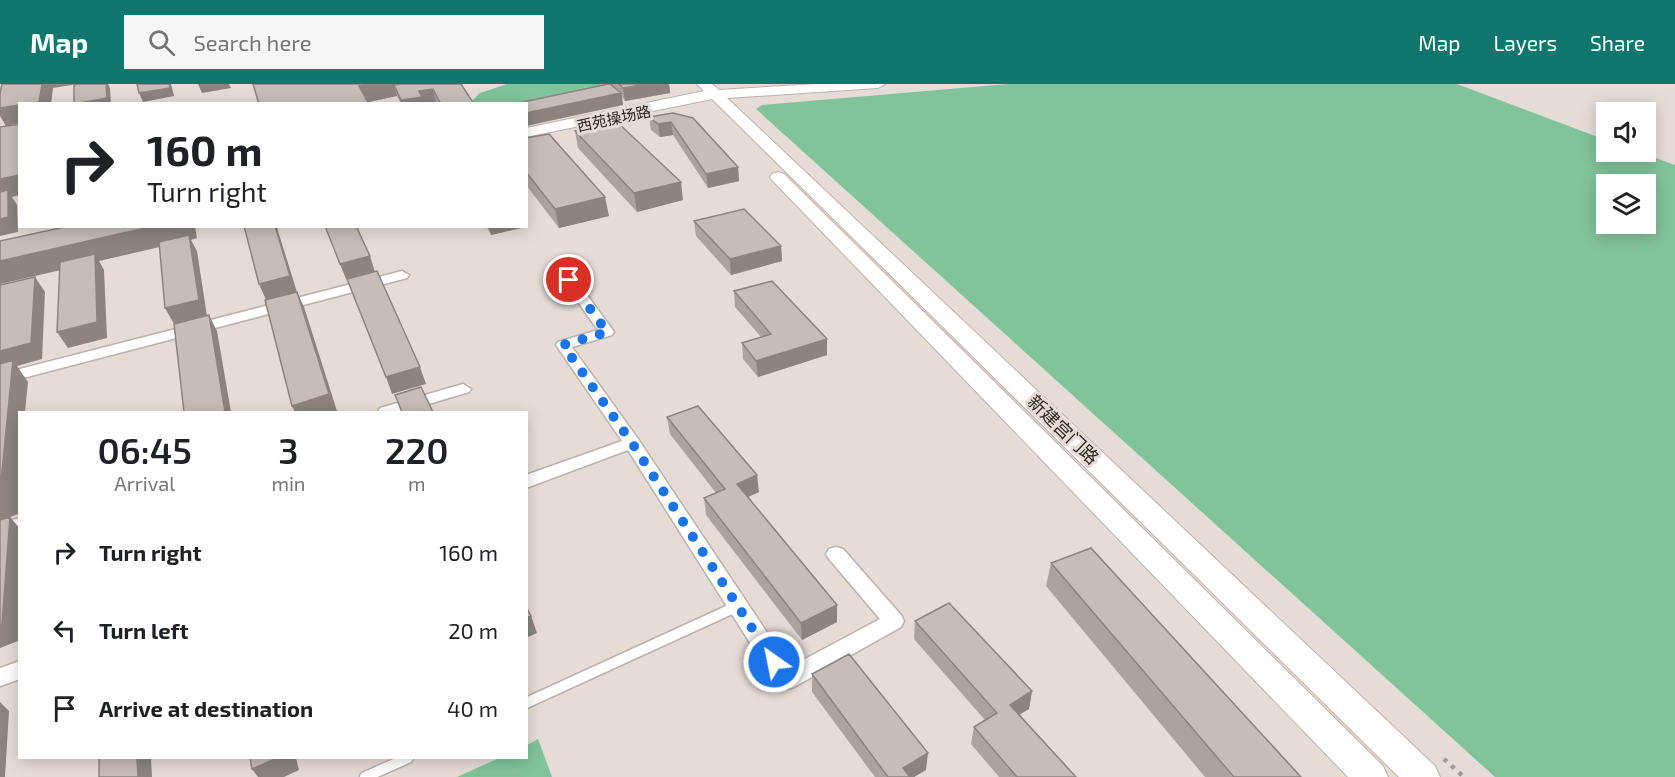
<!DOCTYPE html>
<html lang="en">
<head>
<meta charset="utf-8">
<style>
  body { margin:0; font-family:"Exo 2","Noto Sans SC",sans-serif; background:#f6f6f6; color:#202124; height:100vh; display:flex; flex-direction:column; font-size:22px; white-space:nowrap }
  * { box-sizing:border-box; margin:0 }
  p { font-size:20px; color:#757577 }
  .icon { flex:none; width:33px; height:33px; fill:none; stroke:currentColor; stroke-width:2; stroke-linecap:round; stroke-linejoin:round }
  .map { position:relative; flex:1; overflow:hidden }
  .side { position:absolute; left:18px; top:327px; width:510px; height:348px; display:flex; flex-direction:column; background:#fff; border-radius:0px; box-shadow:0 3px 15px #0003 }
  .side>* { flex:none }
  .hud { position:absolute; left:18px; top:18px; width:510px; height:126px; border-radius:0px; box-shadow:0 3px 15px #0003; background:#fff; color:#202124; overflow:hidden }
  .buttons { position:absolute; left:1596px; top:18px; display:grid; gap:12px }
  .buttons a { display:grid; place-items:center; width:60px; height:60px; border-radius:0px; background:#fff; box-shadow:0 3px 15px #0003; font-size:30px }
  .pin { position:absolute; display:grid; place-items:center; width:51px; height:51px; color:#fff; margin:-26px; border:3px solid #fff; border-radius:50%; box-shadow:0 2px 6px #0007 }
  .me { position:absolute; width:66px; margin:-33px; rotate:327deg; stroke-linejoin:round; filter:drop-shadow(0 0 4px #0008) }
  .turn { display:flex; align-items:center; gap:21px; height:126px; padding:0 30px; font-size:27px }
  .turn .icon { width:78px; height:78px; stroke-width:2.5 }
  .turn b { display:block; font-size:42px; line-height:51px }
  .eta { display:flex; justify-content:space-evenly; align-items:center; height:102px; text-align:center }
  .eta b { font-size:36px; font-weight:600; line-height:42px }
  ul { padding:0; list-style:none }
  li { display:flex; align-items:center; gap:18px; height:78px; padding:0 30px }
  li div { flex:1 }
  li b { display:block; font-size:22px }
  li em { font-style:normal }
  header { display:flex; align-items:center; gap:36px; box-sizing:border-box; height:84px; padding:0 30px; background:#0f766e; color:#fff }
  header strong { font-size:28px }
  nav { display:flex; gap:33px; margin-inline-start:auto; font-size:21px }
  .search { width:420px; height:54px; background:#f6f6f6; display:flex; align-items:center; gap:15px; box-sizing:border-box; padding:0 21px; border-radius:0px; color:#757577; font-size:22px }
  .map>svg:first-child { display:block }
  .green { fill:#81c49b; fill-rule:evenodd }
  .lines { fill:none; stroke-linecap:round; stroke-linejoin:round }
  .lane-casing { stroke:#bbb1ad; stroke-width:13 }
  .street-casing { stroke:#bbb1ad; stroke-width:3 }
  .secondary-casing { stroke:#bbb1ad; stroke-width:2 }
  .path { stroke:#a09894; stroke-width:4.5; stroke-dasharray:4 6; stroke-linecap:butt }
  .lane { stroke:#fff; stroke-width:10 }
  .street { fill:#fff; fill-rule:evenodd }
  .secondary { fill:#fff; fill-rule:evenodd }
  .wall { fill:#aba39e }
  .shaded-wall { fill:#8b8481 }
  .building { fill:#c7bdb8; stroke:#8b8481; stroke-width:1.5 }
  .route { stroke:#1a73e8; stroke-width:10; stroke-dasharray:0 18 }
  .labels { text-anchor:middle; stroke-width:6; stroke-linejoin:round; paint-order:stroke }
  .far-street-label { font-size:15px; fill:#292624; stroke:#e6dcd7 }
  .street-label { font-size:18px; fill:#292624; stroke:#e6dcd7 }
</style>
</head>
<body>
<header>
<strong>Map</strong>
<div class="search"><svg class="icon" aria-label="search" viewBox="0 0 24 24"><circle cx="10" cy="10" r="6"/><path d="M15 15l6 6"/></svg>Search here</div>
<nav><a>Map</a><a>Layers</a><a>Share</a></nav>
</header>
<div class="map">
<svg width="1675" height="693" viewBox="0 0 1675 693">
  <rect width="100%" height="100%" fill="#e6dcd7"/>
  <path class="green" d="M507 0H605L608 3 526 20H474L472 17 480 9Z
    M1008 0H1457L1606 56V68H1639L1675 81V693H1495L756 25 762 21ZM1646 100V140H1606V100Z
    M538 655 552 693H457L499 674H526L527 661Z"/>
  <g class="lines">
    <defs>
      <path id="lane" d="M526 619 738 522
        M365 693 408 674"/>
      <path id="street" d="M402 187 409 191 407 194 0 300V290Z
        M569 192 574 193 614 248 612 251 572 263 638 355 790 583 880 535 829 475 826 470 829 465 836 463 843 465 901 531 904 537 901 543 794 603 786 605 778 603 628 366 526 404V391L622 357 556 261 558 258 598 246 562 196Z
        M463 300 471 305 469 308 402 328H378L380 324Z
        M20 434V447L0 453V439Z
        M20 577V595L0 602V584Z"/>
      <path id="secondary" d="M697 0H712L719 6 817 0H885L878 4 727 14 1435 682 1440 693H1399L712 15 526 53V44L704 7Z
        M778 88 784 90 1383 682 1388 693H1348L772 96 770 93 772 90Z"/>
    </defs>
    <use href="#lane" class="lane-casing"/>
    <use href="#street" class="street-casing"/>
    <use href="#secondary" class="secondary-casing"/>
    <path class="path" d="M1444 675 1464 693"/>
    <use href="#lane" class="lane"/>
    <use href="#street" class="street"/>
    <use href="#secondary" class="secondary"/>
  </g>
  <path class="wall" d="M253 0H461L474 20H437L436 18 425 20H401L397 12 368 18Z
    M608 0H669L670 9 625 17 622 13 623 21Z
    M673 29 738 83 739 97 708 104 673 51 660 53 651 46 649 33Z
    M575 47 683 116 637 128 578 64Z
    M526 54 609 132 559 144 526 101Z
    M694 137 781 162 782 177 731 191 696 152Z
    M486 142H520L521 144 491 151Z
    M734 207 827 255V271L758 293 743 275 742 259 761 253 735 223Z
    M667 333 759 408 748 413 837 538 802 556 706 431 704 414 716 409 670 350Z
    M1051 479 1301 693H1205L1046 502Z
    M915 537 1032 607 1029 625 1019 630 1076 693H999L971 660 974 643 985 636 914 555Z
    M812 590 926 686 914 693H875L812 608Z"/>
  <path class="shaded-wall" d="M42 0H78L53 4 51 20H29Z
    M106 0H108L110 4 111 20H77Z
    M169 0H171L174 12 143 18 139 9Z
    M198 0H229L231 4 202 9Z
    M372 0H430L433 5 436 18 425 20H402L394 1 397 12 364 19 359 2Z
    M647 0H669L670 9 625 17 623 4Z
    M621 9 623 21 526 42V29Z
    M20 21V39L6 42 0 32V24Z
    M671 38 673 51 660 53 658 40Z
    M738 83 739 97 708 104 706 90Z
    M20 91V111L12 113 17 121 18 148 0 152V95Z
    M681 98 683 116 637 128 634 109Z
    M605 113 609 132 559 144 555 125Z
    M154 142H195L197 154 191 156 197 167 207 232 174 240 165 224 190 156 99 177 104 186 107 254 68 264 57 248 96 178 0 200V177Z
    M275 142H277L278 147 297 208 266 216 259 200Z
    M489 142H520L521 144 491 151Z
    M781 162 782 177 731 191 730 175Z
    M370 172 375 188 346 195 340 180Z
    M35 193 45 208 42 275 17 282 28 298 25 328H20V410L18 430 10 433 20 445V527L18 557 0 564V267Z
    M297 208 304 223 337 327 333 328H295L292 322Z
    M209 231 217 247 231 328H225Z
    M827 255V271L758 293 756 277Z
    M420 283 426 300 392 310 386 293Z
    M757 391 759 408 739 417 737 400Z
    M837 521V538L802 556 801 539Z
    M531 532 537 549 526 554V534Z
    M1032 607 1029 625 1007 638 1010 621Z
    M0 618 9 627 5 693H0Z
    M928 669 926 686 914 693H902L903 684Z
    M137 674H151L152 693H138Z
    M277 674H296L299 686 284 693H258L252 685Z"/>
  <path class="building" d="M2 0H42L39 18 29 20H20V21L0 24V9Z
    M78 0H106L107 14 74 20V1Z
    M137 0H169L170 4 139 9Z
    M253 0H372L359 2 369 20H259Z
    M401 0H461L474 20H441L433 5 419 7 422 13 401 16 394 1Z
    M608 0H610L621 9 526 29V20H514Z
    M619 0H647L623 4Z
    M673 29 693 34 738 83 706 90 671 38 658 40 649 33Z
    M617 38 681 98 634 109 575 47Z
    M20 40V91L0 95V43Z
    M549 50 605 113 555 125 526 88V54Z
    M8 106V133L0 135V108Z
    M744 125 781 162 730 175 694 137Z
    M69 142H154L0 177V157Z
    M244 142H275L290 192 259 200Z
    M325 142H356L370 172 340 180Z
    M189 151 199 216 165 224 159 158Z
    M95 170 97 238 57 248 60 178Z
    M377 187 420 283 386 293 347 195Z
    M35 193 31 259 0 267V201Z
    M772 197 827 255 756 277 742 259 771 250 734 207Z
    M297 208 329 310 292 322 265 216Z
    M209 231 225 328H184L174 240Z
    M13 276 0 408V280Z
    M421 303 433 328H402L395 311Z
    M698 322 757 391 737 400 837 521 801 539 704 414 725 405 667 333Z
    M10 433 2 540 0 541V436Z
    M1091 464 1301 693H1234L1051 479Z
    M949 519 1032 607 1010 621 1076 693H1017L974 643 997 629 915 537Z
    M526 523 531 532 526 534Z
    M849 570 928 669 903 684 910 693H888L812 590Z
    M99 674H137L138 693H99Z
    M250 674H277L252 685Z"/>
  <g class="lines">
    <path class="route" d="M569 196 607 248 563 261 632 359 774 578"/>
  </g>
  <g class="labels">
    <g class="far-street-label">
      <text transform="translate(614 35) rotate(-12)" y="5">西苑操场路</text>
    </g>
    <g class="street-label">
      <text transform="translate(1063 346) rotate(44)" y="6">新建宫门路</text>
    </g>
  </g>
</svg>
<div class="buttons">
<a><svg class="icon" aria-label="sound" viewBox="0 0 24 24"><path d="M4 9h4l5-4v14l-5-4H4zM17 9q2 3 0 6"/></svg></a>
<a><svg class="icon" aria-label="layers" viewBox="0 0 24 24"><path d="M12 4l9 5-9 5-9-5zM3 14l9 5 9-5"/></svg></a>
</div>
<div class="pin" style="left:569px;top:196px;background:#d93025"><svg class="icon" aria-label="arrive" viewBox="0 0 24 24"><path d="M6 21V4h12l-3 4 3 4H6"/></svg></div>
<svg class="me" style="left:774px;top:578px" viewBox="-20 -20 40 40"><circle r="17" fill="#1a73e8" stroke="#fff" stroke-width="3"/><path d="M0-11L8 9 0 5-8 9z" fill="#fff"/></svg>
<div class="hud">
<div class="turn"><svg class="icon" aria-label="right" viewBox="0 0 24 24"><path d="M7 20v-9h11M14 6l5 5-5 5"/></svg><div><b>160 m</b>Turn right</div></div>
</div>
<section class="side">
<div class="eta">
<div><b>06:45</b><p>Arrival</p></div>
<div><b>3</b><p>min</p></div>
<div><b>220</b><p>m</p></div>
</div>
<ul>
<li><svg class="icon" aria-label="right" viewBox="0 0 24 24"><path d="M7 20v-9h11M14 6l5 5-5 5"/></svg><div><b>Turn right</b></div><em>160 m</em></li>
<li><svg class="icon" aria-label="left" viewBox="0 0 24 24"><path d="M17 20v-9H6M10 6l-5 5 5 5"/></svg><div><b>Turn left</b></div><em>20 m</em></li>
<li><svg class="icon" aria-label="arrive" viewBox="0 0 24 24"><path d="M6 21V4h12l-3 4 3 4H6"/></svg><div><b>Arrive at destination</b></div><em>40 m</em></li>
</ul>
</section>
</div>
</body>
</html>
